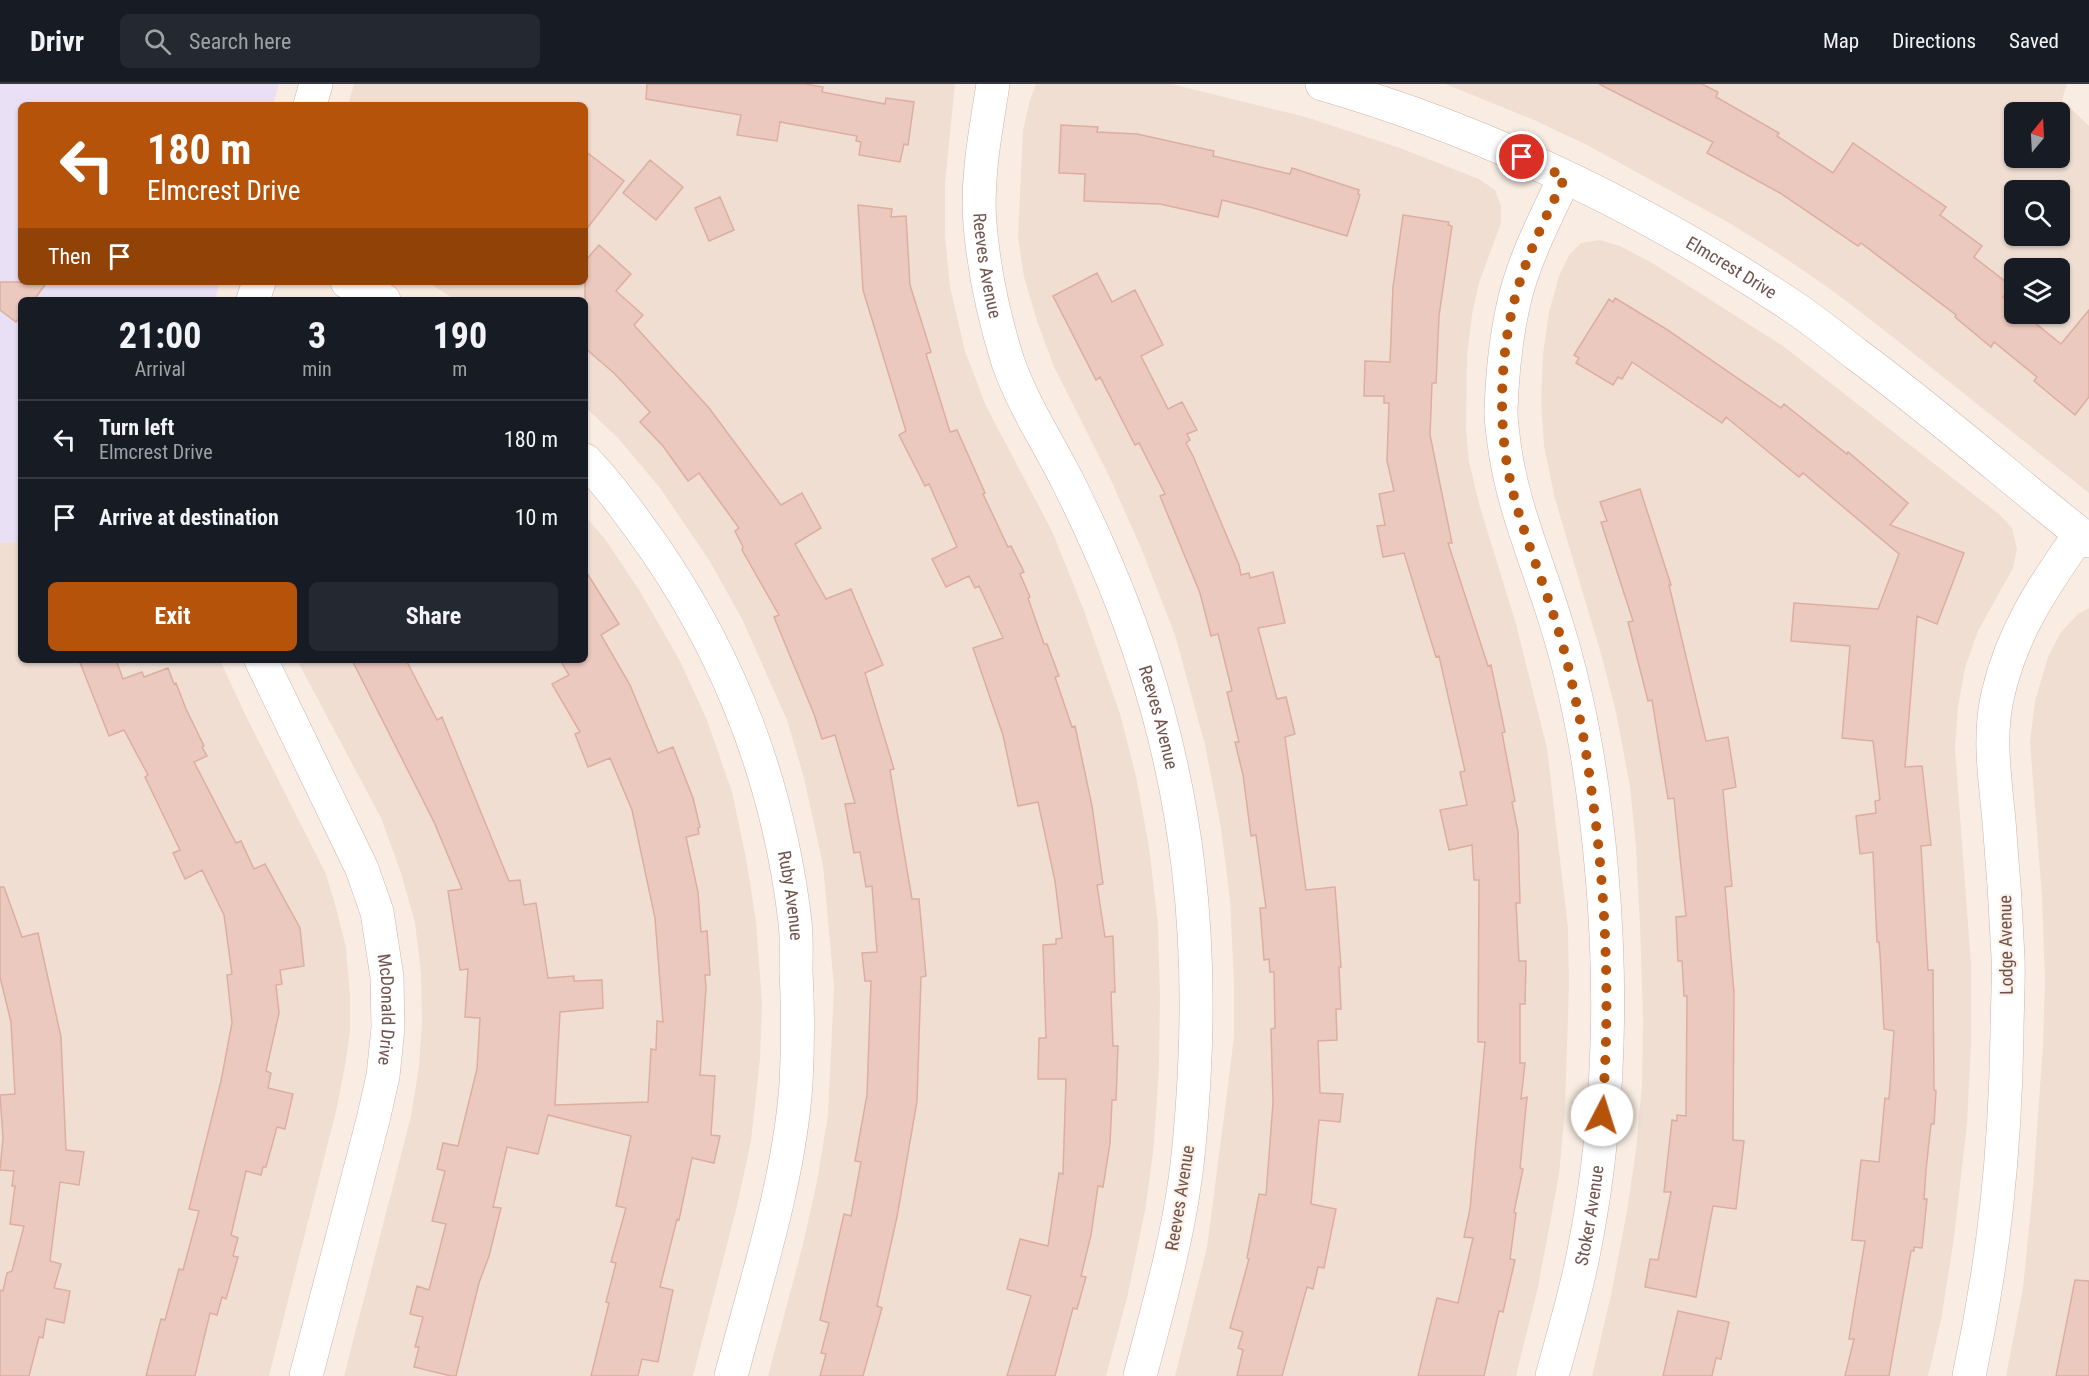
<!DOCTYPE html>
<html lang="en">
<head>
<meta charset="utf-8">
<style>
  body { margin:0; font-family:"Roboto Condensed",sans-serif; background:#242831; color:#f1f3f6; height:100vh; display:flex; flex-direction:column; font-size:22px; white-space:nowrap }
  * { box-sizing:border-box; margin:0 }
  p { font-size:20px; color:#9ea1a6 }
  .icon { flex:none; width:33px; height:33px; fill:none; stroke:currentColor; stroke-width:2; stroke-linecap:round; stroke-linejoin:round }
  .map { position:relative; flex:1; overflow:hidden }
  .details { position:absolute; left:18px; top:213px; width:570px; height:366px; display:flex; flex-direction:column; background:#171b24; border-radius:9px; box-shadow:0 2px 4px #0004 }
  .details>* { flex:none }
  .top-card { position:absolute; left:18px; top:18px; width:570px; height:183px; border-radius:9px; box-shadow:0 2px 4px #0004; background:#b45309; color:#fff; overflow:hidden }
  .needle { width:39px; rotate:18deg }
  .controls { position:absolute; left:2004px; top:18px; display:grid; gap:12px }
  .controls a { display:grid; place-items:center; width:66px; height:66px; border-radius:9px; background:#171b24; box-shadow:0 2px 4px #0004; font-size:30px }
  .pin { position:absolute; display:grid; place-items:center; width:51px; height:51px; color:#fff; margin:-26px; border:3px solid #fff; border-radius:50%; box-shadow:0 2px 6px #0007 }
  .me { position:absolute; width:66px; margin:-33px; rotate:5deg; stroke-linejoin:round; filter:drop-shadow(0 0 4px #0008) }
  .turn { display:flex; align-items:center; gap:21px; height:126px; padding:0 30px; font-size:27px }
  .turn .icon { width:78px; height:78px; stroke-width:2.5 }
  .turn b { display:block; font-size:42px; line-height:51px }
  .then { display:flex; align-items:center; height:57px; padding:0 30px; background:#0003; gap:12px; font-size:22px }
  .eta { display:flex; justify-content:space-evenly; align-items:center; height:102px; text-align:center }
  .eta b { font-size:36px; font-weight:700; line-height:42px }
  .action { display:flex; gap:12px; margin-top:auto; padding:12px 30px }
  .action a { flex:1; height:69px; border-radius:9px; background:#b45309; color:#fff; font-size:24px; font-weight:700; line-height:69px; text-align:center }
  .action a+a { background:#242831; color:#f1f3f6 }
  ul { padding:0; list-style:none }
  li { display:flex; align-items:center; gap:18px; height:78px; padding:0 30px; border-top:2px solid #363941 }
  li div { flex:1 }
  li b { display:block; font-size:22px }
  li em { font-style:normal }
  header { display:flex; align-items:center; gap:36px; box-sizing:border-box; height:84px; padding:0 30px; background:#171b24; border-bottom:2px solid #363941 }
  header strong { font-size:28px }
  nav { display:flex; gap:33px; margin-inline-start:auto; font-size:21px }
  .search { width:420px; height:54px; background:#242831; display:flex; align-items:center; gap:15px; box-sizing:border-box; padding:0 21px; border-radius:9px; color:#9ea1a6; font-size:22px }
  .map>svg:first-child { display:block }
  .residential { fill:#f0ded3; fill-rule:evenodd }
  .education { fill:#eae0f5 }
  .building { fill:#ecc9be; stroke:#dcaea0; stroke-width:1.5 }
  .lines { fill:none; stroke-linecap:round; stroke-linejoin:round }
  .minor-casing { stroke:#c9b4ab; stroke-width:34 }
  .minor { stroke:#fff; stroke-width:33 }
  .route { stroke:#b45309; stroke-width:10; stroke-dasharray:0 18 }
  .labels { text-anchor:middle; stroke-width:4.5; stroke-linejoin:round; paint-order:stroke }
  .street-label { font-size:18px; fill:#6f534c; stroke:#fdf2e9 }
</style>
</head>
<body>
<header>
<strong>Drivr</strong>
<div class="search"><svg class="icon" aria-label="search" viewBox="0 0 24 24"><circle cx="10" cy="10" r="6"/><path d="M15 15l6 6"/></svg>Search here</div>
<nav><a>Map</a><a>Directions</a><a>Saved</a></nav>
</header>
<div class="map">
<svg width="2089" height="1292" viewBox="0 0 2089 1292">
  <rect width="100%" height="100%" fill="#f9ede3"/>
  <path class="residential" d="M354 0H955L945 100V152L950 203 965 267 986 322 1052 447 1085 529 1120 630 1136 692 1149 763 1158 840 1160 911 1159 984 1154 1061 1145 1127 1127 1214 1106 1292H768L803 1160 817 1097 828 1031 834 903 823 781 804 694 787 636 742 535 709 476 660 404 618 354 585 323V216H456L427 198H585V21H348Z
    M1036 0H1171L1306 33 1400 64 1479 95 1495 106 1501 122V139L1479 199 1472 231 1467 272 1466 345 1469 378 1480 423 1516 540 1547 664 1568 844 1569 902 1565 1025 1559 1091 1538 1203 1516 1292H1175L1207 1163 1226 1017 1234 952V899L1230 816 1221 744 1205 661 1175 551 1141 464 1110 394 1054 283 1037 237 1024 193 1018 153 1023 46 1030 16Z
    M1445 0H2067L2062 16 2089 42V409L1894 254 1837 210 1785 174 1731 140 1587 61 1534 36ZM2014 28H2060V74H2014ZM2014 106H2060V152H2014ZM2014 184H2060V230H2014Z
    M1600 156 1620 162 1654 180 1783 262 2000 431 2012 444 2017 465 2013 484 1978 547 1965 584 1958 623 1955 664 1971 880V961L1967 1040 1954 1154 1941 1236 1928 1292H1592L1611 1211 1627 1127 1636 1066 1642 1002 1643 934 1640 842 1636 763 1630 703 1616 628 1601 570 1555 415 1544 362 1541 318 1543 270 1549 228 1559 192 1569 171 1581 159Z
    M585 432 605 455 641 509 680 577 707 636 732 708 746 774 756 837 762 920 760 975 751 1057 737 1122 693 1292H344L411 1032 419 982 422 939 421 889 415 839 401 789 381 734 297 576H585Z
    M21 457V576H220L245 630 326 790 336 824 346 863 350 911V947L345 982 337 1023 269 1292H0V459Z
    M2089 524V1292H2006L2023 1204 2033 1103 2043 960 2045 898 2042 813 2030 658 2035 617 2048 573 2061 548 2078 530Z"/>
  <path class="education" d="M0 0H279L273 21H21V198H220L215 216H21V457L0 459Z"/>
  <path class="building" d="M647 0H805L823 3 822 8 885 20 886 14 914 18 908 61 904 60 900 78 859 71 861 58 856 57 857 52 780 38 777 57 737 51 741 31 646 15Z
    M1599 0H1702L1718 8 1716 13 1779 49 1777 52 1833 89 1853 59 1946 123 1940 131 1982 162 1974 173 2011 202 2003 213 2014 222V230H2024L2061 260 2089 226V313L2075 331 2034 297 2037 293 1994 258 1991 263 1955 233 1956 231 1861 159 1858 162 1780 109 1707 69 1713 58Z
    M1061 41 1098 43 1097 48 1137 50 1214 67 1213 72 1290 90 1292 84 1359 106 1358 110 1360 111 1347 152 1257 125 1222 116 1218 133 1160 120 1084 117 1085 90 1059 89Z
    M585 67 624 97 585 147Z
    M650 76 683 103 656 136 623 109Z
    M720 113 734 146 709 157 695 124Z
    M858 121 892 125 891 133 906 132 910 201 931 268 926 270 950 348 957 346 985 409 983 410 1008 463 1011 462 1024 488 1020 490 1030 513 1028 514 1044 560H1047L1059 592 1055 593 1072 643 1075 642 1092 722 1103 800 1097 801 1105 853 1113 852 1115 908H1111L1113 962H1118L1116 1016H1112L1110 1059 1103 1103 1098 1102 1091 1151 1081 1192 1086 1193 1077 1225 1073 1224 1055 1292H1007L1031 1212 1007 1205 1020 1155 1048 1162 1059 1089 1063 1090 1066 995H1038L1039 954H1046L1043 861 1056 860V855L1062 854 1055 797 1038 718 1018 722 1003 651 973 564 1003 554 979 502 975 504 969 492 946 503 932 475 957 463 929 400 925 402 899 351 906 347 863 206Z
    M1403 131 1449 138 1448 141 1452 142 1439 232 1436 299H1432L1430 351 1452 459H1448L1488 582 1491 581 1505 648 1502 649 1515 717 1512 718 1518 747 1520 819H1516L1519 877H1526L1525 920H1520V979H1525L1521 1015 1527 1013 1520 1084 1523 1085 1514 1128 1516 1129 1510 1175 1515 1176 1503 1228 1499 1227 1484 1292H1418L1437 1214 1458 1219 1473 1154 1464 1153 1470 1125 1485 958H1478L1479 796H1474L1472 761 1449 766 1440 726 1467 721 1460 688 1465 687 1439 572 1436 573 1404 469 1383 473 1377 442 1385 441 1379 410 1394 407 1387 377 1389 319H1384V312H1364L1365 277 1390 278 1393 203Z
    M599 161 631 190 616 207 643 231 634 241 709 324 781 421 802 409 821 444 795 460 826 515 851 505 883 581 865 589 894 685 890 686 912 815H919L926 892 921 893 917 1017 897 1133 877 1222 882 1224 863 1292H820L826 1270 821 1269 829 1239 820 1236 844 1130 851 1132 861 1078 855 1077 867 1011 871 897H865L862 869 877 868 872 802 866 803 860 768 854 769 845 720 855 719 835 651 822 655 814 630 774 533 779 531 742 466 743 463 735 447 739 444 699 389 688 397 663 362 640 338 650 328 615 290 585 264V177Z
    M1097 189 1112 218 1135 206 1163 261 1141 272 1168 325 1182 318 1197 346 1187 350 1190 356 1186 359 1193 372 1239 481 1241 491 1249 489 1250 494 1273 488 1285 539 1258 544 1277 615 1286 613 1295 650 1285 653 1306 806 1335 803 1341 883H1339L1341 925H1336L1337 956 1318 957 1320 1009 1343 1010 1340 1038 1319 1036 1311 1120 1336 1125 1324 1184 1318 1183 1313 1205 1307 1203 1282 1292H1237L1243 1266 1238 1264 1243 1248 1230 1244 1249 1175 1247 1174 1259 1110 1266 1111 1273 1019 1271 945 1275 944 1274 888H1270L1269 875 1264 876 1260 824H1266L1256 751 1251 752 1243 691 1235 658H1239L1227 608 1232 607 1218 550 1211 552 1200 509 1160 412 1165 410 1139 359 1135 361 1100 293 1096 296 1053 212Z
    M0 198H47L34 216H21V232L16 238 0 226Z
    M1615 214 1666 245 1781 324 1784 320 1847 370 1848 368 1908 419 1890 441 1964 469 1937 540 1917 532 1905 683 1922 682 1931 761 1921 762 1928 886H1933L1934 1006 1936 1007 1934 1040H1931L1926 1086 1924 1115H1927L1922 1164 1914 1163V1167H1911L1889 1292H1845L1854 1255H1849L1865 1157 1852 1156 1861 1076 1879 1078 1885 1014 1889 1015 1894 947 1884 945 1880 869 1879 858H1877L1873 768 1860 770 1856 732 1876 729 1875 717 1880 716 1873 657 1842 654 1850 562 1791 557 1794 519 1878 525 1899 470 1803 389 1799 393 1726 333 1722 339 1632 278 1622 295 1618 293 1613 301 1576 279 1579 274 1574 271 1609 215 1613 218Z
    M1640 405 1671 501H1669L1706 657 1728 653 1736 703 1723 706 1732 802 1725 803 1734 909 1733 1056 1744 1057 1736 1125 1713 1122 1696 1213 1645 1203 1650 1175 1658 1176 1671 1108H1664L1672 1036 1677 1037V1031L1686 1032 1687 912H1684L1682 877H1678L1676 833 1686 832 1674 714 1668 715 1652 616 1648 617 1628 538 1633 537 1601 438 1607 437 1600 418Z
    M585 486 619 540 601 551 630 601 658 669 673 663 693 714 700 743 698 744 699 750 686 753 698 808 701 848 707 847 710 891H705L706 904 700 991 715 992 711 1051 720 1052 714 1079 692 1074 679 1136 677 1135 660 1203 673 1206 658 1278 642 1275 638 1292H591L609 1219 606 1218 616 1179 611 1178 626 1124 616 1122 631 1052 548 1031 538 1070 507 1063 493 1123 501 1124 489 1172 479 1199 456 1292H451L414 1283 419 1263H415L423 1233 410 1230 417 1202 429 1206 446 1140 432 1137 445 1087 437 1085 443 1059 458 1062 477 985 480 934 465 933 468 885 460 886 448 807 462 805 434 738 352 576H406L437 636 442 633 509 797 520 796 524 821 536 819 548 894 574 892V897L602 896 603 924 560 928 555 1021 648 1018 651 965 656 966 657 937 663 938 655 834 632 726 610 674 588 683 575 650 580 648 552 600 569 591 560 576H585Z
    M79 576H116L123 595 142 588 144 593 168 584 174 600 176 599 186 625 204 662 202 663 207 672 194 678 236 759 241 757 254 785 265 780 300 844 304 882 280 886 282 900 276 901 279 929 266 987 271 989 268 1004 293 1010 285 1045 277 1043 266 1083H263L261 1091 246 1087 231 1151 238 1154 233 1172 238 1173 226 1215 222 1213 217 1231 210 1229 195 1292H146L161 1235 165 1236 179 1185 183 1186 199 1127 189 1125 221 997 232 939 227 891 232 890 224 831 202 786 185 795 173 769 180 766 145 693 148 691 124 646 109 652Z
    M0 803H4L22 853 38 849 61 953 66 1066 84 1068 79 1101 60 1098 50 1177 61 1180 54 1204 70 1207 64 1239 46 1235 43 1254 39 1253 29 1292H0V1206L3 1207 7 1189 12 1187 24 1142 10 1140 15 1102H12L14 1087 0 1086 3 1054 0 1011 15 1010 11 938 0 893Z
    M2075 1196 2089 1197V1292H2056Z
    M1678 1227 1729 1238 1721 1275 1716 1274 1712 1292H1663Z"/>
  <g class="lines">
    <defs>
      <g id="minor">
        <path id="s1" d="M993 0C986 46 976 94 980 140 984 187 994 234 1008 278 1023 321 1048 358 1068 398 1097 456 1123 516 1143 578 1188 716 1202 851 1194 995 1192 1029 1190 1062 1185 1096 1176 1162 1157 1227 1140 1292"/>
        <path id="s2" d="M1322 0C1491 49 1652 128 1798 226 1818 240 1837 255 1856 270 1936 329 2011 395 2089 457"/>
        <path d="M310 21 316 0"/>
        <path d="M347 198 384 216"/>
        <path d="M253 216 259 198"/>
        <path id="s3" d="M585 376C611 403 633 434 655 465 732 577 779 702 795 838 797 854 796 871 796 887 798 924 798 962 796 1000 789 1098 756 1197 731 1292"/>
        <path id="s4" d="M261 576 362 785 377 828 387 893 388 944 383 992 373 1036 306 1292"/>
        <path id="s5" d="M1552 1292C1563 1252 1575 1212 1583 1172 1608 1048 1613 917 1602 791 1595 708 1582 622 1557 542 1539 481 1512 423 1504 359 1503 349 1501 339 1501 328 1502 292 1506 253 1514 218 1524 175 1546 133 1565 93"/>
        <path d="M1969 1292C1994 1176 2005 1069 2007 950 2007 924 2009 898 2008 873 2006 827 2003 782 1999 737 1995 695 1988 651 1998 610 2012 548 2044 501 2080 450"/>
      </g>
    </defs>
    <use href="#minor" class="minor-casing"/>
    <use href="#minor" class="minor"/>
  </g>
  <g class="lines">
    <path class="route" d="M1522 73 1565 93C1546 133 1525 174 1514 218 1501 270 1498 333 1508 386 1518 439 1541 490 1557 542 1566 570 1572 599 1578 627 1586 661 1590 697 1595 732 1607 831 1610 931 1602 1031"/>
  </g>
  <g class="labels">
    <g class="street-label">
      <text dy="6" stroke="none"><textPath href="#s1" startOffset="183">Reeves Avenue</textPath></text>
      <text dy="6" stroke="none"><textPath href="#s2" startOffset="450">Elmcrest Drive</textPath></text>
      <text dy="6" stroke="none"><textPath href="#s1" startOffset="669">Reeves Avenue</textPath></text>
      <text dy="6" stroke="none"><textPath href="#s3" startOffset="489">Ruby Avenue</textPath></text>
      <text transform="translate(2006 861) rotate(-91)" y="6">Lodge Avenue</text>
      <text dy="6" stroke="none"><textPath href="#s4" startOffset="376">McDonald Drive</textPath></text>
      <text transform="translate(1180 1114) rotate(-81)" y="6">Reeves Avenue</text>
      <text dy="6" stroke="none"><textPath href="#s5" startOffset="165">Stoker Avenue</textPath></text>
    </g>
  </g>
</svg>
<div class="controls">
<a><svg class="needle" viewBox="-14 -14 28 28"><path d="M0-13l5 13h-10z" fill="#e53935"/><path d="M0 13l5-13h-10z" fill="#9ea1a6"/></svg></a>
<a><svg class="icon" aria-label="search" viewBox="0 0 24 24"><circle cx="10" cy="10" r="6"/><path d="M15 15l6 6"/></svg></a>
<a><svg class="icon" aria-label="layers" viewBox="0 0 24 24"><path d="M12 4l9 5-9 5-9-5zM3 14l9 5 9-5"/></svg></a>
</div>
<div class="pin" style="left:1522px;top:73px;background:#d93025"><svg class="icon" aria-label="arrive" viewBox="0 0 24 24"><path d="M6 21V4h12l-3 4 3 4H6"/></svg></div>
<svg class="me" style="left:1602px;top:1031px" viewBox="-20 -20 40 40"><circle r="19" fill="#fff"/><path d="M0-13L10 11 0 6-10 11z" fill="#b45309"/></svg>
<div class="top-card">
<div class="turn"><svg class="icon" aria-label="left" viewBox="0 0 24 24"><path d="M17 20v-9H6M10 6l-5 5 5 5"/></svg><div><b>180 m</b>Elmcrest Drive</div></div>
<div class="then">Then<svg class="icon" aria-label="arrive" viewBox="0 0 24 24"><path d="M6 21V4h12l-3 4 3 4H6"/></svg></div>
</div>
<section class="details">
<div class="eta">
<div><b>21:00</b><p>Arrival</p></div>
<div><b>3</b><p>min</p></div>
<div><b>190</b><p>m</p></div>
</div>
<ul>
<li><svg class="icon" aria-label="left" viewBox="0 0 24 24"><path d="M17 20v-9H6M10 6l-5 5 5 5"/></svg><div><b>Turn left</b><p>Elmcrest Drive</p></div><em>180 m</em></li>
<li><svg class="icon" aria-label="arrive" viewBox="0 0 24 24"><path d="M6 21V4h12l-3 4 3 4H6"/></svg><div><b>Arrive at destination</b></div><em>10 m</em></li>
</ul>
<div class="action"><a>Exit</a><a>Share</a></div>
</section>
</div>
</body>
</html>
